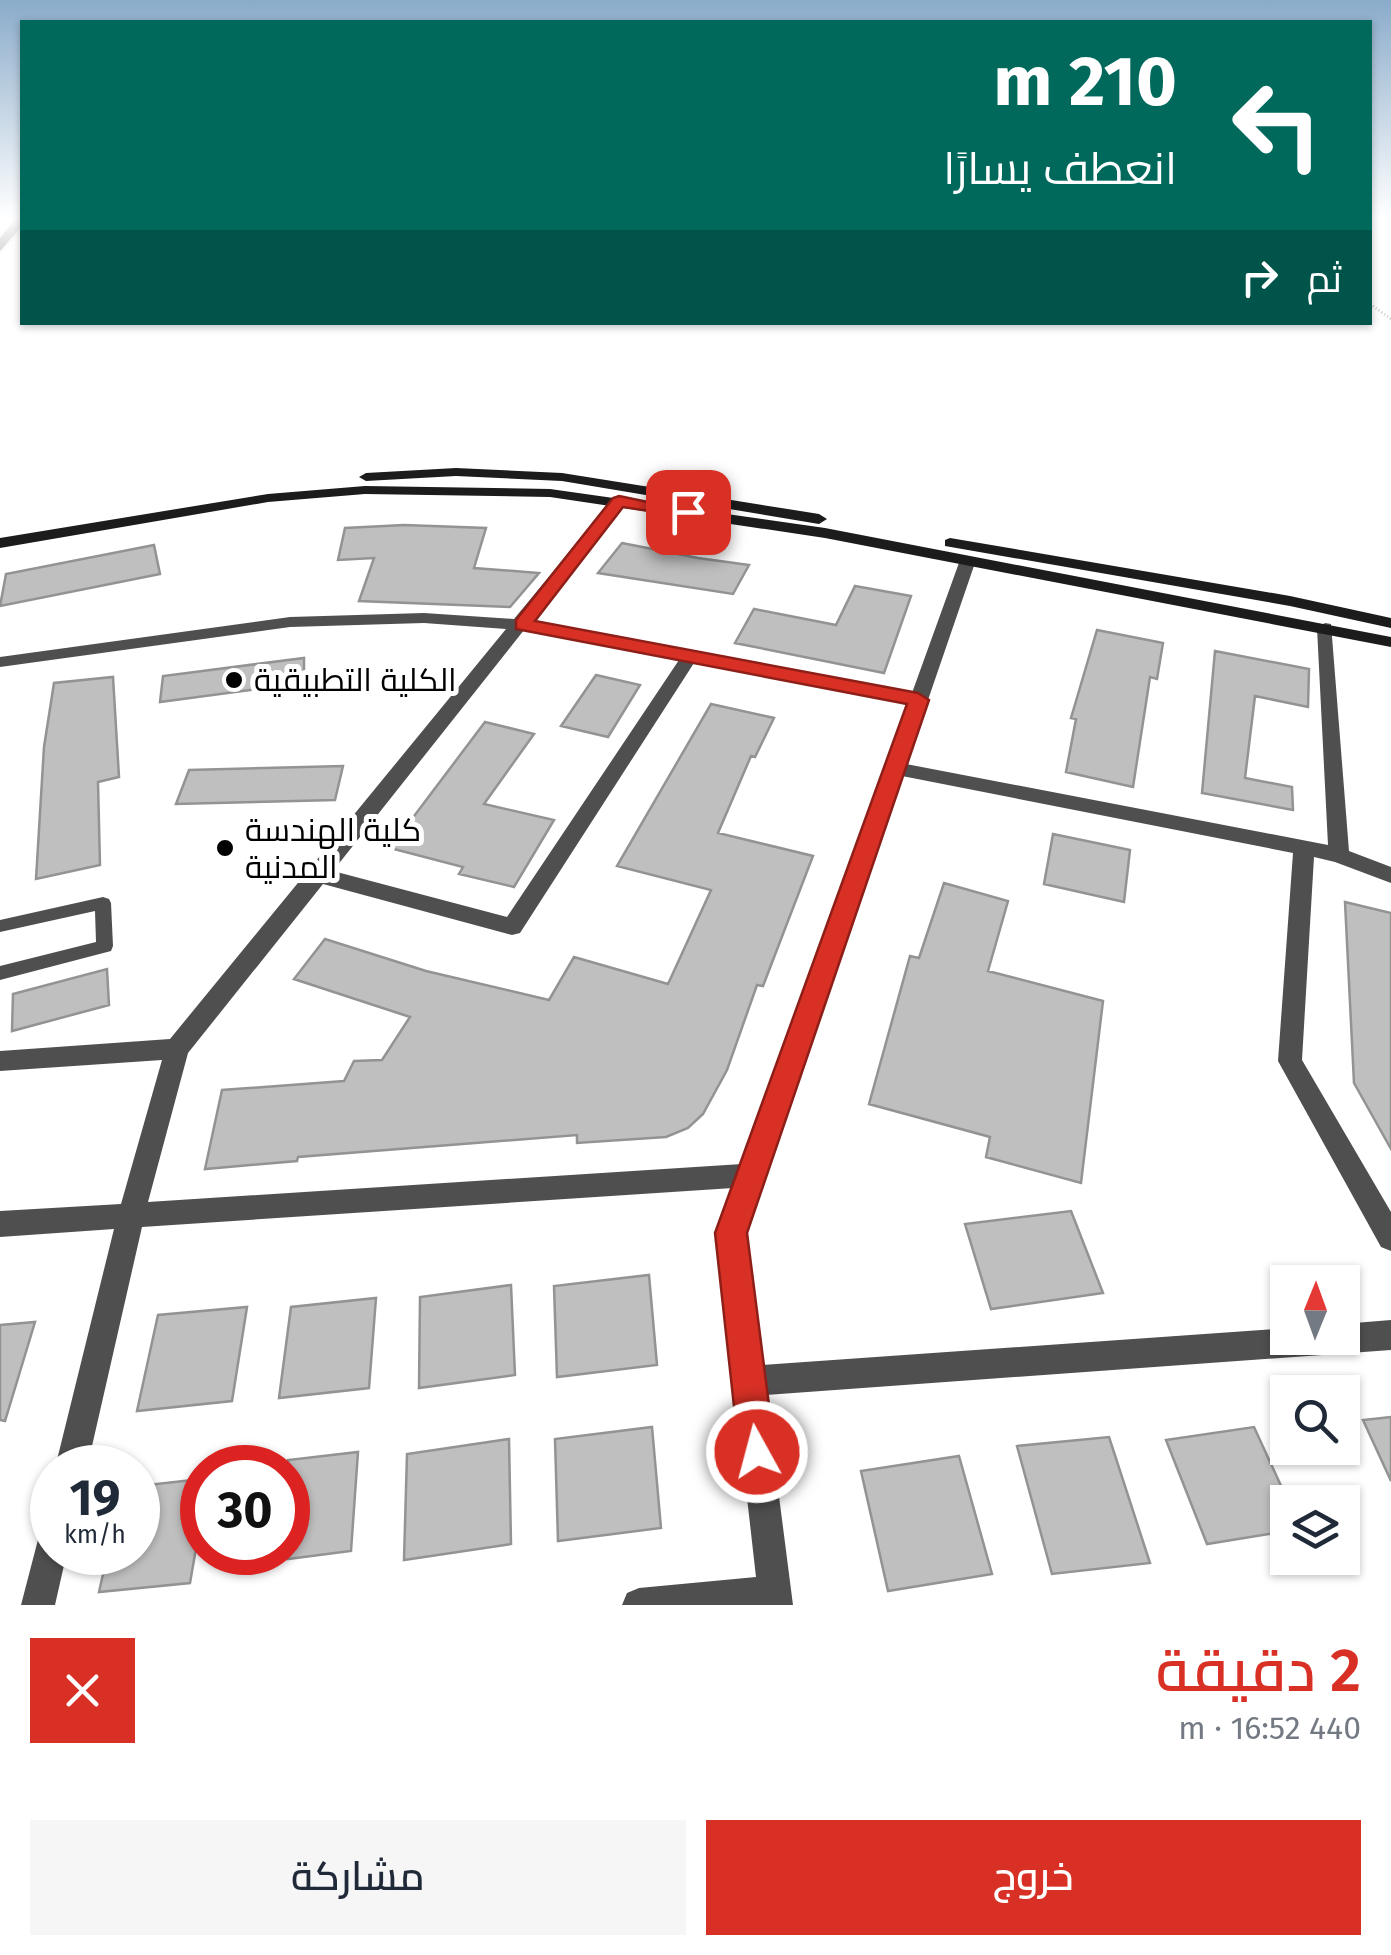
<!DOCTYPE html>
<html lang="ar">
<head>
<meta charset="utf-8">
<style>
  body { margin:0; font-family:"Fira Sans",Cairo,sans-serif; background:#f6f6f7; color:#1f2937; direction:rtl; height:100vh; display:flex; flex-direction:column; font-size:38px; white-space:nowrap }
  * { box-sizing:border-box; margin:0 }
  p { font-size:32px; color:#747a83 }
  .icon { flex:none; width:55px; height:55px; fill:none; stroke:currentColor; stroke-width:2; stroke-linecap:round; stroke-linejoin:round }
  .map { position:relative; height:1605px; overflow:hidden; direction:ltr }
  .panel { display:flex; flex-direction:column; background:#fff; flex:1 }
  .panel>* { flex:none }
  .top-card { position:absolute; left:20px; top:20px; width:1352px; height:305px; border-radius:0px; box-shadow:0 2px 8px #0004; direction:rtl; background:#00695c; color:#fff; overflow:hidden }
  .needle { width:65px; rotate:1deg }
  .tools { position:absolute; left:1270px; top:1265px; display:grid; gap:20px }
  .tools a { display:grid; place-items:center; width:90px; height:90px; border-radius:0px; background:#fff; box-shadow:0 2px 8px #0004; font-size:50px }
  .speed { position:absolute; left:30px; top:1445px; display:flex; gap:20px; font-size:50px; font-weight:700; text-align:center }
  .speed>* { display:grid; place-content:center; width:130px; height:130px; border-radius:50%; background:#fff; box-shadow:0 2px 8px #0004; line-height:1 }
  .speed small { font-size:25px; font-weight:400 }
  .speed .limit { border:15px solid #d22; background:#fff; color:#111 }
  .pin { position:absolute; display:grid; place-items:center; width:85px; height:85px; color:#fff; margin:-42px; border-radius:20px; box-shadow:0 5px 15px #0006 }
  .me { position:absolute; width:110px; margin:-55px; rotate:353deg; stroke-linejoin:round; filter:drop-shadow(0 0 8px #0008) }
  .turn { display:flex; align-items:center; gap:35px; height:210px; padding:0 30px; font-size:45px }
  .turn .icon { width:130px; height:130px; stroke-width:2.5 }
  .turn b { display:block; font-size:70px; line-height:85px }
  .then { display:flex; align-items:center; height:95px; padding:0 30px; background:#0003; gap:20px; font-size:38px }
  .round { display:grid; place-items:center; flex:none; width:105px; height:105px; border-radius:0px; background:#f6f6f7 }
  .head { display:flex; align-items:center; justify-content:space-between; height:170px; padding:0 30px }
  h1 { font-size:60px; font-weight:600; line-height:75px; color:#d93025 }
  .button { display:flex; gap:20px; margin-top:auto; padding:20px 30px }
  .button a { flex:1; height:115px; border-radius:0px; background:#d93025; color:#fff; font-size:40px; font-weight:600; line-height:115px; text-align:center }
  .button a+a { background:#f6f6f7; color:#1f2937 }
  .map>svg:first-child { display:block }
  .building { fill:#bfbfbf; stroke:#939393; stroke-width:2.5 }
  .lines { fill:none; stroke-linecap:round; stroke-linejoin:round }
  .primary-casing { stroke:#dbdbdb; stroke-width:5 }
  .path { stroke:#717171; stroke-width:2.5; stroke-dasharray:1 2.5; stroke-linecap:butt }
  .lane { fill:#4f4f4f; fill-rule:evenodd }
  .street { fill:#4f4f4f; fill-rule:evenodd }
  .secondary { fill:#1c1c1c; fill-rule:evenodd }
  .primary { fill:#000; fill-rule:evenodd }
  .route { fill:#d93025; stroke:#8d1f18; stroke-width:2.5 }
  .poi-dot { fill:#000; stroke:#fff; stroke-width:4 }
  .labels { text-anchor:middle; stroke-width:10; stroke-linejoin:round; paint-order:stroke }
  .poi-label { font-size:32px; fill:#000; stroke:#fff; text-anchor:start }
</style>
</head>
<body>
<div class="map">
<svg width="1391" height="1605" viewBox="0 0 1391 1605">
  <rect width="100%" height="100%" fill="#fff"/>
  <path class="building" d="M404 525 486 528 474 568 539 573 510 607 359 601 374 558 338 560 345 528Z
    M622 543 698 558 749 565 733 594 598 573Z
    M154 545 160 574 0 606 6 574Z
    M855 586 911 596 884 673 735 643 754 609 836 625Z
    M1097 630 1163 643 1157 679 1150 677 1133 787 1066 772 1076 719 1071 718Z
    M1215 651 1309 669 1308 707 1255 696 1245 778 1292 787 1293 810 1202 793Z
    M304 658V683L160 702 163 676Z
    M596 675 640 685 608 737 561 726Z
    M113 677 119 777 98 782 100 865 36 879 44 747 54 683Z
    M711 704 774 718 755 757 751 756 718 833 813 856 763 986 757 985 727 1070 703 1114 688 1128 666 1137 577 1143V1135L298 1157 297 1161 205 1169 222 1090 344 1081 354 1061 382 1060 410 1017 294 979 325 939 426 971 549 1000 574 957 668 984 711 890 617 866Z
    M485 722 534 734 484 804 554 820 514 887 459 874 463 867 390 848Z
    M343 766 335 800 176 804 189 770Z
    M1053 834 1130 850 1124 902 1044 884Z
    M944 883 1008 901 988 971 1103 1001 1081 1183 986 1157 990 1137 869 1104 910 956 919 958Z
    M1345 902 1391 913V1149L1354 1083Z
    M107 969 109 1005 12 1031 13 994Z
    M1071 1211 1103 1293 991 1309 965 1224Z
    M649 1275 657 1365 557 1377 554 1286Z
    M511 1285 515 1375 419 1388 420 1297Z
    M376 1298 369 1388 279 1398 291 1307Z
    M247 1307 232 1401 137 1411 158 1315Z
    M35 1322 5 1421 0 1420V1325Z
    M1391 1417V1481L1363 1420Z
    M652 1427 661 1528 558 1541 555 1439Z
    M1254 1427 1288 1501V1531L1207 1544 1166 1440Z
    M1109 1437 1150 1563 1052 1574 1017 1446Z
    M509 1439 511 1544 404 1560 407 1454Z
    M358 1452 351 1551 288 1559V1460Z
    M959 1456 992 1574 888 1591 861 1471Z
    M202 1479V1514L190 1583 99 1592 108 1552H138V1486Z"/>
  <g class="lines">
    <defs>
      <path id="primary" d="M15 220H22V226L0 251V238Z"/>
    </defs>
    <use href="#primary" class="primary-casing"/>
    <path class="path" d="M1370 304 1391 319"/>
    <path class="lane" d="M103 897 109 899 111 903 113 946 111 951 0 980V966L96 942 95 911 0 932V920Z"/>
    <path class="street" d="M619 497 624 498V504L531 622 912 693 960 560 962 557H974L976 560 906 764 1328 845 1317 628 1325 623 1331 624 1349 851 1391 867V883L1335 862 1314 857 1302 1060 1391 1212V1251L1381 1247 1278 1061 1293 853 902 776 745 1233 762 1365 1288 1328V1338H1342V1324L1391 1320V1350L766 1395 793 1605H622L627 1593 639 1588 756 1577 717 1233 733 1188 142 1227 87 1468H55L114 1229 0 1237V1211L121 1204 162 1060 0 1071V1051L170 1039 506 629 424 623 290 627 0 667V657L290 617 424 613 514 619 614 498ZM524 630 679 660 507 917 333 871ZM694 663 908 704 742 1164 148 1202 188 1053 323 884 512 935 520 933Z
      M52 1528V1552H67L55 1605H21L40 1532Z"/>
    <path class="secondary" d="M456 468 562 473 819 514 827 519 819 524 562 481 456 476 366 481 359 477 366 473Z
      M365 486 550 489 825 528 1391 637V647L825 538 550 497 365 494 268 502 0 548V538L268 494Z
      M950 538 1290 596 1391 618V628L1290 606 945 546V540Z"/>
    <use href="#primary" class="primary"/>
  </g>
  <linearGradient id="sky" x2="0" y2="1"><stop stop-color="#8aabca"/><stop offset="0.49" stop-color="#fff"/><stop offset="1" stop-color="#fff" stop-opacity="0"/></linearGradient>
  <rect width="1391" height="445" fill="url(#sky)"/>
  <path class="route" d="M619 496 696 512 688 517 623 507 535 621 918 693 929 700 747 1233 775 1452 770 1464 757 1469 744 1464 739 1452 715 1233 907 704 516 629V620L613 498Z"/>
  <g class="poi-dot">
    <circle cx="234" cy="680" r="10"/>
    <circle cx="225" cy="848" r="10"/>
  </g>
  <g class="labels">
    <g class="poi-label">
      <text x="254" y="691">الكلية التطبيقية</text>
      <text x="245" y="841">كلية الهندسة<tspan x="245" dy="37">المدنية</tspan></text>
    </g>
  </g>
</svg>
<div class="tools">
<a><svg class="needle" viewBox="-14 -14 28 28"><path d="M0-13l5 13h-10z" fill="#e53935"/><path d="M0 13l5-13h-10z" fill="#747a83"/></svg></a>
<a><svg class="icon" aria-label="search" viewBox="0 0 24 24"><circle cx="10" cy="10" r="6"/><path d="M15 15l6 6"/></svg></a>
<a><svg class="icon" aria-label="layers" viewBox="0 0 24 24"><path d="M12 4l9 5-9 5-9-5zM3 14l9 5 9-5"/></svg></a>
</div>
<div class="speed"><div>19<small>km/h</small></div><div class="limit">30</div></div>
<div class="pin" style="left:688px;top:512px;background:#d93025"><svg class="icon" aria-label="arrive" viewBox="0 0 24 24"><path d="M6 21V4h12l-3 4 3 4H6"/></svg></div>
<svg class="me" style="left:757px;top:1452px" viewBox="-20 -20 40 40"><circle r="17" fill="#d93025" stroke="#fff" stroke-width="3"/><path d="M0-11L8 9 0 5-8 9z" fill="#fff"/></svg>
<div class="top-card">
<div class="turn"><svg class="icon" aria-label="left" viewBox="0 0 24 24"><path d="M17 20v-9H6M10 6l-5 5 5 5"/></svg><div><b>210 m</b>انعطف يسارًا</div></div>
<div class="then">ثم<svg class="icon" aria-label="right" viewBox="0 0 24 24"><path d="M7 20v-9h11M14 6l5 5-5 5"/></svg></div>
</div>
</div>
<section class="panel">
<div class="head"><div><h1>2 دقيقة</h1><p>440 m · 16:52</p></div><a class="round" style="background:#d93025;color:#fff"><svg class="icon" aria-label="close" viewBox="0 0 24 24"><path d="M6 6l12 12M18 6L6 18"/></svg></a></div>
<div class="button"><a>خروج</a><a>مشاركة</a></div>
</section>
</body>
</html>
